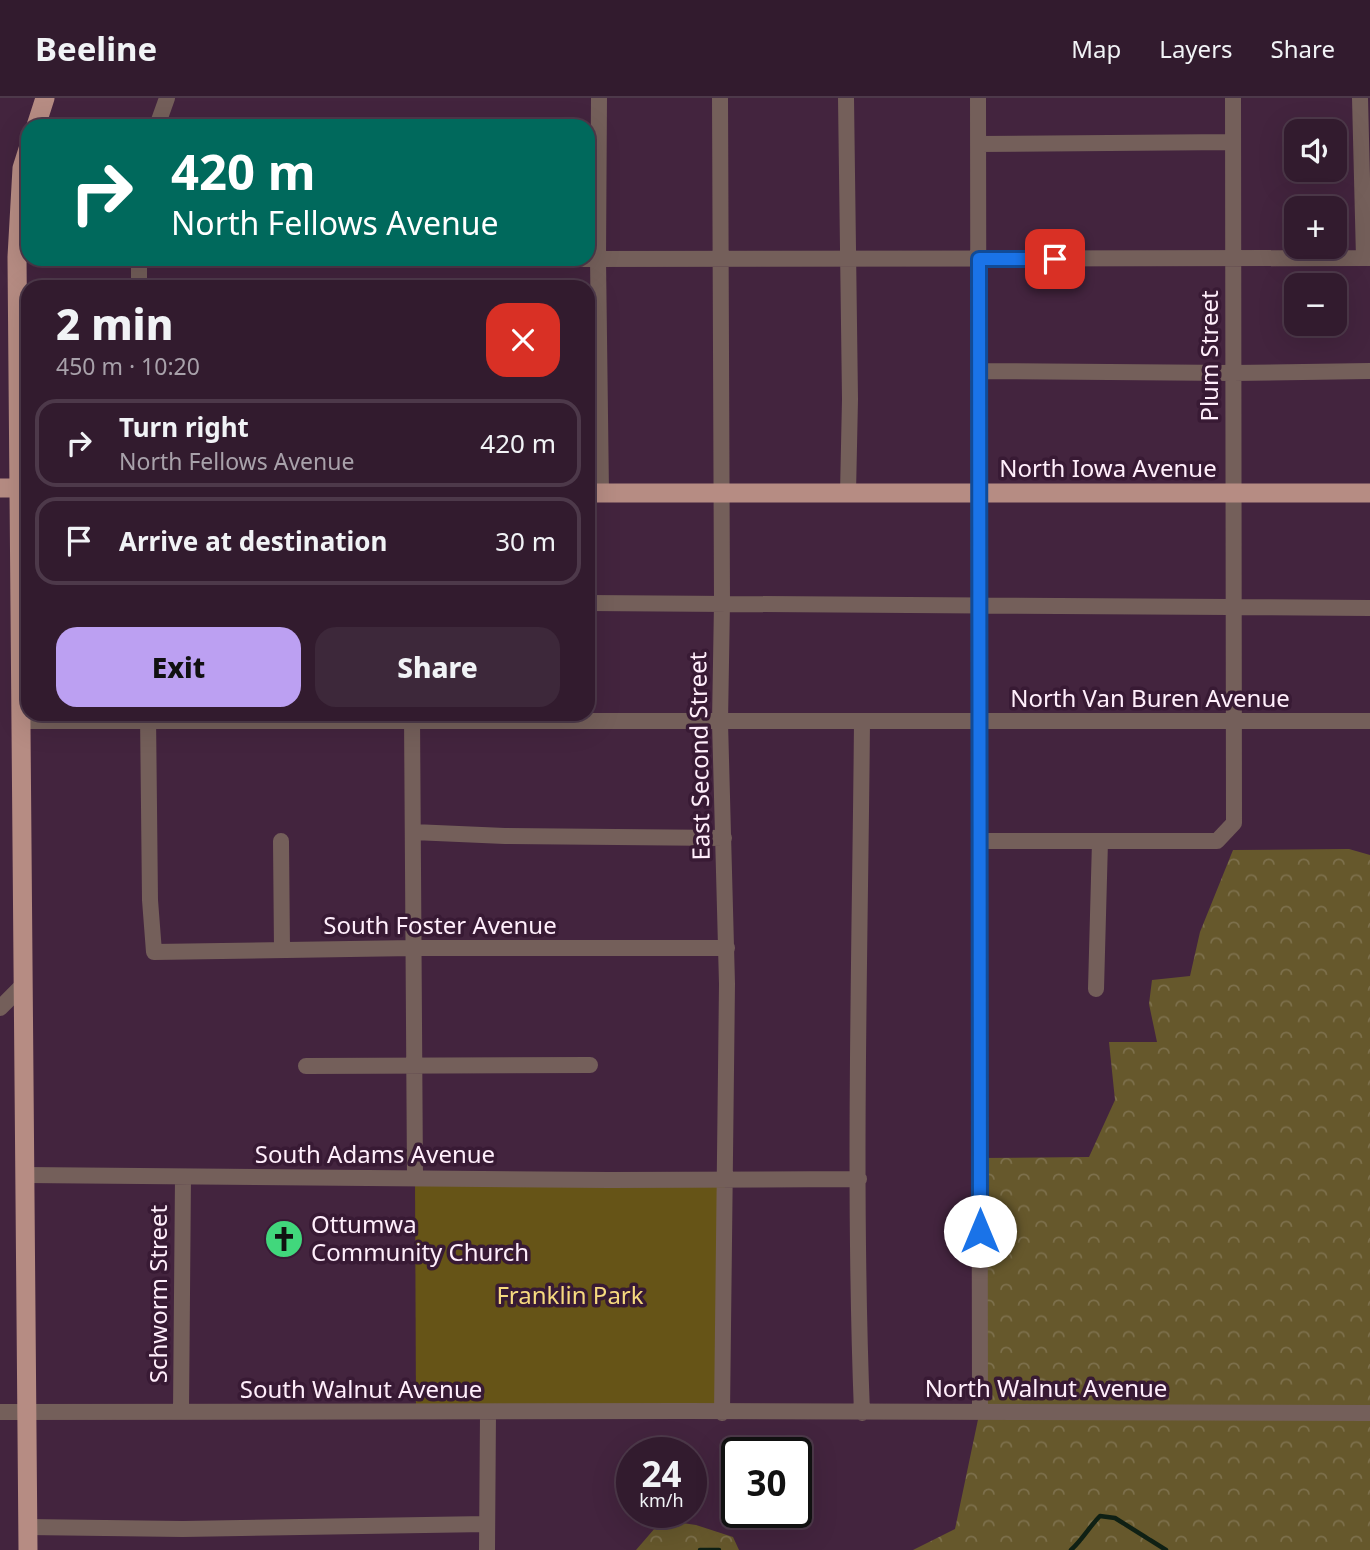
<!DOCTYPE html>
<html lang="en">
<head>
<meta charset="utf-8">
<style>
  body { margin:0; font-family:"Noto Sans",sans-serif; background:#3d283a; color:#f1f3f6; height:100vh; display:flex; flex-direction:column; font-size:26px; white-space:nowrap }
  * { box-sizing:border-box; margin:0 }
  p { font-size:23px; color:#a8a1aa }
  .icon { flex:none; width:38px; height:38px; fill:none; stroke:currentColor; stroke-width:2; stroke-linecap:round; stroke-linejoin:round }
  .map { position:relative; flex:1; overflow:hidden }
  .sheet { position:absolute; left:21px; top:182px; width:574px; height:441px; display:flex; flex-direction:column; background:#321b2e; border-radius:21px; box-shadow:0 7px 28px #0002,0 0 0 2px #4d394a }
  .sheet>* { flex:none }
  .top-card { position:absolute; left:21px; top:21px; width:574px; height:147px; border-radius:21px; box-shadow:0 7px 28px #0002,0 0 0 2px #4d394a; background:#00695c; color:#fff; overflow:hidden }
  .tools { position:absolute; left:1284px; top:21px; display:grid; gap:14px }
  .tools a { display:grid; place-items:center; width:63px; height:63px; border-radius:14px; background:#321b2e; box-shadow:0 7px 28px #0002,0 0 0 2px #4d394a; font-size:35px }
  .speed { position:absolute; left:616px; top:1339px; display:flex; gap:14px; font-size:35px; font-weight:700; text-align:center }
  .speed>* { display:grid; place-content:center; width:91px; height:91px; border-radius:50%; background:#321b2e; box-shadow:0 7px 28px #0002,0 0 0 2px #4d394a; line-height:1 }
  .speed small { font-size:18px; font-weight:400 }
  .speed .limit { border:4px solid #111; border-radius:10px; background:#fff; color:#111 }
  .pin { position:absolute; display:grid; place-items:center; width:60px; height:60px; color:#fff; margin:-30px; border-radius:14px; box-shadow:0 4px 10px #0006 }
  .me { position:absolute; width:77px; margin:-38px; rotate:0deg; stroke-linejoin:round; filter:drop-shadow(0 0 5px #0008) }
  .turn { display:flex; align-items:center; gap:24px; height:147px; padding:0 35px; font-size:32px }
  .turn .icon { width:91px; height:91px; stroke-width:2.5 }
  .turn b { display:block; font-size:49px; line-height:60px }
  .round { display:grid; place-items:center; flex:none; width:74px; height:74px; border-radius:21px; background:#3d283a }
  .head { display:flex; align-items:center; justify-content:space-between; height:119px; padding:0 35px }
  h1 { font-size:42px; font-weight:800; line-height:52px }
  .cta { display:flex; gap:14px; margin-top:auto; padding:14px 35px }
  .cta a { flex:1; height:80px; border-radius:21px; background:#bca0f2; color:#111; font-size:28px; font-weight:800; line-height:80px; text-align:center }
  .cta a+a { background:#3d283a; color:#f1f3f6 }
  ul { padding:0; list-style:none }
  li { display:flex; align-items:center; gap:21px; height:88px; margin:0 14px 10px; padding:0 21px; border:4px solid #4d394a; border-radius:21px }
  li div { flex:1 }
  li b { display:block; font-size:26px }
  li em { font-style:normal }
  header { display:flex; align-items:center; gap:42px; box-sizing:border-box; height:98px; padding:0 35px; background:#321b2e; border-bottom:2px solid #4d394a }
  header strong { font-size:33px }
  nav { display:flex; gap:38px; margin-inline-start:auto; font-size:24px }
  .map>svg:first-child { display:block }
  .forest { fill:url(#forest-crowns) }
  .park { fill:#665417 }
  .lines { fill:none; stroke-linecap:round; stroke-linejoin:round }
  .stream { stroke:#0f2014; stroke-width:4.5 }
  .minor { stroke:#745f5a; stroke-width:16 }
  .major { stroke:#b68c83; stroke-width:19 }
  .route-casing { stroke:#114b97; stroke-width:18 }
  .route { stroke:#1a73e8; stroke-width:12 }
  .labels { text-anchor:middle; stroke-width:7; stroke-linejoin:round; paint-order:stroke }
  .street-label { font-size:24px; fill:#ffeefb; stroke:#381a34 }
  .poi-label { font-size:24px; fill:#ffeefb; stroke:#381a34; text-anchor:start }
  .park-label { font-size:24px; fill:#f7da7f; stroke:#381a34 }
</style>
</head>
<body>
<header>
<strong>Beeline</strong>
<nav><a>Map</a><a>Layers</a><a>Share</a></nav>
</header>
<div class="map">
<svg width="1370" height="1452" viewBox="0 0 1370 1452">
  <defs>
    <pattern id="forest-crowns" width="20" height="18" patternUnits="userSpaceOnUse" patternTransform="scale(1.75)"><rect width="20" height="18" fill="#66582c"/><path d="M2 6a3 3 0 1 1 6 0M12 15a3 3 0 1 1 6 0" fill="none" stroke="#7d704c"/></pattern>
  </defs>
  <rect width="100%" height="100%" fill="#43243e"/>
  <path class="forest" d="M1349 751 1370 757V1452H913L955 1431 980 1312V1060L1089 1059 1115 1002 1109 944H1157L1149 906 1152 882 1190 878 1200 834 1233 752Z
    M662 1422 696 1427 733 1439 739 1452H636Z"/>
  <path class="park" d="M415 1080 725 1082 722 1315 416 1314Z"/>
  <g class="lines">
    <path class="stream" d="M700 1452H719
      M1071 1452C1083 1441 1089 1429 1100 1418L1115 1420 1166 1452"/>
    <path class="minor" d="M599 0 598 161 601 395
      M720 0 722 505 720 624 727 886 722 1315
      M846 0 850 301 848 395
      M978 0 980 1312
      M1360 0 1364 160
      M157 28 167 0
      M978 46 1233 44
      M139 161V189
      M584 161 1370 160
      M979 273 1233 275 1370 273
      M588 505 1370 510
      M148 616 150 802 154 854 414 850H727
      M412 616 415 1080
      M22 623H1370
      M413 734 505 738 724 740
      M281 743 282 852
      M979 743H1217L1234 725 1233 0
      M1096 891 1100 743
      M0 910 24 886
      M306 968 590 967
      M25 1077 609 1082 859 1081
      M0 1314C457 1314 913 1311 1370 1315
      M181 1314 183 1079
      M862 1315C853 1085 860 854 862 624
      M27 1429 183 1431 487 1426
      M487 1452 488 1315"/>
    <path class="major" d="M36 28 45 0
      M28 51 22 70 17 159 28 1452
      M0 390H28
      M588 395H1370"/>
  </g>
  <g class="lines">
    <defs>
      <path id="route" d="M980 1133 979 161H1055"/>
    </defs>
    <use href="#route" class="route-casing"/>
    <use href="#route" class="route"/>
  </g>
  <defs>
    <symbol id="church-disc" viewBox="-11 -11 22 22"><circle r="9.5" fill="#41d77c" stroke="#381a34"/><path d="M-1.2-6h2.4v3.5h3.3v2.4h-3.3V6h-2.4V-.1h-3.3v-2.4h3.3Z" fill="#111"/></symbol>
  </defs>
  <g fill-rule="evenodd">
    <use href="#church-disc" x="262" y="1119" width="44" height="44"/>
  </g>
  <g class="labels">
    <g class="street-label">
      <text transform="translate(1210 258) rotate(-90)" y="8">Plum Street</text>
      <text x="1108" y="379">North Iowa Avenue</text>
      <text x="1150" y="609">North Van Buren Avenue</text>
      <text transform="translate(700 658) rotate(-91)" y="8">East Second Street</text>
      <text x="440" y="836">South Foster Avenue</text>
      <text x="375" y="1065">South Adams Avenue</text>
      <text transform="translate(159 1196) rotate(-90)" y="8">Schworm Street</text>
      <text x="1046" y="1299">North Walnut Avenue</text>
      <text x="361" y="1300">South Walnut Avenue</text>
    </g>
    <g class="poi-label">
      <text x="311" y="1135">Ottumwa<tspan x="311" dy="28">Community Church</tspan></text>
    </g>
    <g class="park-label">
      <text x="570" y="1206">Franklin Park</text>
    </g>
  </g>
</svg>
<div class="tools">
<a><svg class="icon" aria-label="sound" viewBox="0 0 24 24"><path d="M4 9h4l5-4v14l-5-4H4zM17 9q2 3 0 6"/></svg></a>
<a>+</a>
<a>−</a>
</div>
<div class="speed"><div>24<small>km/h</small></div><div class="limit">30</div></div>
<div class="pin" style="left:1055px;top:161px;background:#d93025"><svg class="icon" aria-label="arrive" viewBox="0 0 24 24"><path d="M6 21V4h12l-3 4 3 4H6"/></svg></div>
<svg class="me" style="left:980px;top:1133px" viewBox="-20 -20 40 40"><circle r="19" fill="#fff"/><path d="M0-13L10 11 0 6-10 11z" fill="#1a73e8"/></svg>
<div class="top-card">
<div class="turn"><svg class="icon" aria-label="right" viewBox="0 0 24 24"><path d="M7 20v-9h11M14 6l5 5-5 5"/></svg><div><b>420 m</b>North Fellows Avenue</div></div>
</div>
<section class="sheet">
<div class="head"><div><h1>2 min</h1><p>450 m · 10:20</p></div><a class="round" style="background:#d93025;color:#fff"><svg class="icon" aria-label="close" viewBox="0 0 24 24"><path d="M6 6l12 12M18 6L6 18"/></svg></a></div>
<ul>
<li><svg class="icon" aria-label="right" viewBox="0 0 24 24"><path d="M7 20v-9h11M14 6l5 5-5 5"/></svg><div><b>Turn right</b><p>North Fellows Avenue</p></div><em>420 m</em></li>
<li><svg class="icon" aria-label="arrive" viewBox="0 0 24 24"><path d="M6 21V4h12l-3 4 3 4H6"/></svg><div><b>Arrive at destination</b></div><em>30 m</em></li>
</ul>
<div class="cta"><a>Exit</a><a>Share</a></div>
</section>
</div>
</body>
</html>
